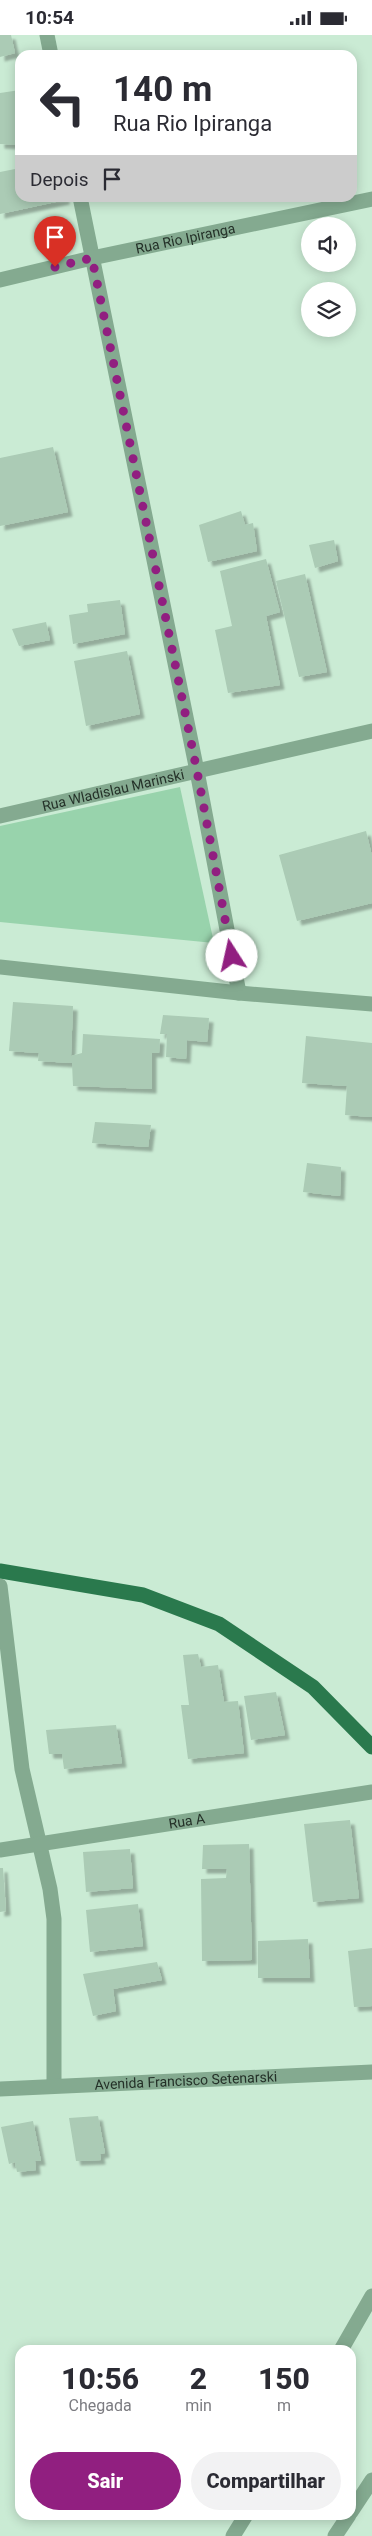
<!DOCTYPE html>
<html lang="pt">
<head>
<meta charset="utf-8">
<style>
  body { margin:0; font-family:Roboto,sans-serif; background:#f2f2f3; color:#2b2b33; height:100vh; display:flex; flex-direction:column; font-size:19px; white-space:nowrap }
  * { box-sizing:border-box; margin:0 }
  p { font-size:16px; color:#7c7c81 }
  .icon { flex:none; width:28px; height:28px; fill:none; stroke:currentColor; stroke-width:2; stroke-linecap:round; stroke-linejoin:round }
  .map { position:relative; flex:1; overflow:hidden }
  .drawer { position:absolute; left:15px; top:2310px; width:341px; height:175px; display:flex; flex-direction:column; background:#fff; border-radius:15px; box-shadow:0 2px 12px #0003 }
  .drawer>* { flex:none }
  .guide { position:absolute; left:15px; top:15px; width:342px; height:152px; border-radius:15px; box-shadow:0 2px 12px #0003; background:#fff; color:#2b2b33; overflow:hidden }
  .buttons { position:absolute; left:301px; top:182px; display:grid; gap:10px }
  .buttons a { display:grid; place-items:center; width:55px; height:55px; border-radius:50%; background:#fff; box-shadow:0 2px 12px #0003; font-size:25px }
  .pin { position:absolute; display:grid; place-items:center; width:42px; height:42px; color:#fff; margin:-51px -21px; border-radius:50% 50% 50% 0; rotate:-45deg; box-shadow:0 0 5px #0007 }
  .pin .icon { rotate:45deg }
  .me { position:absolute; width:55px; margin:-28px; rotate:350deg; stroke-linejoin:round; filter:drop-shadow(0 0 4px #0008) }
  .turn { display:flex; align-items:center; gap:18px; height:105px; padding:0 15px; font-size:22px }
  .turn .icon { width:65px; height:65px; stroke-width:2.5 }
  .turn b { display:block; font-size:35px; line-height:42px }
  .then { display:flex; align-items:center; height:48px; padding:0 15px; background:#0003; gap:10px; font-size:19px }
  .eta { display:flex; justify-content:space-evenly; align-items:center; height:85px; text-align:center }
  .eta b { font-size:30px; font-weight:800; line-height:35px }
  .primary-button { display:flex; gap:10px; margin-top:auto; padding:10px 15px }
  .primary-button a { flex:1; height:58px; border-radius:30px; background:#911f80; color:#fff; font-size:20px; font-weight:800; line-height:58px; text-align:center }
  .primary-button a+a { background:#f2f2f3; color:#2b2b33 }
  .status { display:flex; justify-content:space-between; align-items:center; height:35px; padding:0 25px; background:#fff; direction:ltr }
  .status svg { height:14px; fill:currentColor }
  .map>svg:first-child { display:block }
  .green { fill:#98d3ac }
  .building { fill:#abcbb5; filter:url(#shadow) }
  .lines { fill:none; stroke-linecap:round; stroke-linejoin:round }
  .minor { stroke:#84aa90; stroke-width:15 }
  .major { stroke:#2a794d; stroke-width:15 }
  .route { stroke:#911f80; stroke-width:9; stroke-dasharray:0 16.2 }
  .labels { text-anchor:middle; stroke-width:5; stroke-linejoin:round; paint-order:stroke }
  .street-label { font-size:14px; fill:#243128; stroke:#caebd4 }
</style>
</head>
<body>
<div class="status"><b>10:54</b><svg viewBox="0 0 49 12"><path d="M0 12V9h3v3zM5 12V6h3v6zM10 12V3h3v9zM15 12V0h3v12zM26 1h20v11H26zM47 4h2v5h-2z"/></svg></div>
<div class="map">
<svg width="372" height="2501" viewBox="0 0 372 2501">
  <defs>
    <filter id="shadow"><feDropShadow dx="4.5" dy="4.5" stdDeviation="1" flood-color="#0004"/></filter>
  </defs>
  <rect width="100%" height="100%" fill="#caebd4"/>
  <path class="green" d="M180 752 214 908 0 887V791Z"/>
  <path class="building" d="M0 0H11L15 18 0 22Z
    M20 55V110L0 109V58Z
    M20 133V162H65V165L0 179V137Z
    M53 412 68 477 0 491V423Z
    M241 476 245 490 253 488 257 516 208 527 199 490Z
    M334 505 338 526 315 533 309 510Z
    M266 524 280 577 266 581 280 650 228 658 215 595 232 591 220 536Z
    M305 539 327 637 299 642 276 546Z
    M120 565 125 599 73 609 69 580 88 577 87 569Z
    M46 587 50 605 19 611 12 594Z
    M127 616 140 679 86 691 74 626Z
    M366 796 372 821V868L297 886 279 820Z
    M13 967 73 971 71 1021 82 1018 83 999 160 1004 159 1018H152V1054L73 1051 72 1028 38 1026 39 1018 9 1016Z
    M163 980 209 983 207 1007 187 1005 186 1024 166 1022 167 999H160Z
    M306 1001 372 1008V1082L345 1080 347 1051 302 1048Z
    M95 1087 151 1090 148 1112 92 1108Z
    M307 1128 341 1132 340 1161 303 1157Z
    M198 1619 201 1632 218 1630 224 1667 238 1666 244 1718 188 1724 181 1670H189L183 1620Z
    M276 1657 285 1700 251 1705 244 1661Z
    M116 1690 122 1728 64 1734 62 1719H49L46 1695Z
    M350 1785 359 1863 313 1867 304 1789Z
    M249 1809 252 1925 202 1926 201 1844 226 1843 227 1834H202L203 1810Z
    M130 1814 133 1853 86 1857 83 1817Z
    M0 1833H3L6 1876 0 1877Z
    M138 1869 143 1911 90 1917 86 1875Z
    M308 1904 310 1943H258V1906Z
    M372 1913V1971L354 1972 348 1916Z
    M157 1927 162 1945 113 1954 116 1976 93 1981 83 1939Z
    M98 2081 105 2118 100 2119 101 2125 76 2126 69 2083Z
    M33 2086 41 2126H35L36 2135 17 2137 15 2127 9 2129 1 2092Z"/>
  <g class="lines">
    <g class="minor">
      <path d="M47 0 51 20"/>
      <path d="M80 162 197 736 239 958"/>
      <path id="s1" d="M0 245 92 223 372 164"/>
      <path id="s2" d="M0 781 372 696"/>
      <path d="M0 932 239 958 372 969"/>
      <path d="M0 1551 22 1734 50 1854 54 1884V2050"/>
      <path id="s3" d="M0 1815 372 1757"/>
      <path id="s4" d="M0 2054 372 2037"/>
      <path d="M341 2315 372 2261"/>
      <path d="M351 2477 372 2445"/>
      <path d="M233 2501 246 2480"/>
      <path d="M335 2501 349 2480"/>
    </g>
    <path class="major" d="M0 1536 143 1560 219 1589 313 1652 372 1712"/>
  </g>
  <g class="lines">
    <path class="route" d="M55 232 92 223 197 736 232 921"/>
  </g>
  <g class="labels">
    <g class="street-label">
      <text dy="5" stroke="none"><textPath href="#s1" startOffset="190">Rua Rio Ipiranga</textPath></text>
      <text dy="5" stroke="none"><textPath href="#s2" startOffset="116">Rua Wladislau Marinski</textPath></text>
      <text dy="5" stroke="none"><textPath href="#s3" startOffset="189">Rua A</textPath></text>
      <text dy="5" stroke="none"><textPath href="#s4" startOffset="186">Avenida Francisco Setenarski</textPath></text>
    </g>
  </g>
</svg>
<div class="buttons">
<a><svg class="icon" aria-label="sound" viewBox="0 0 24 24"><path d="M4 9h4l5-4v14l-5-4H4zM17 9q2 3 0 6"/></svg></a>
<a><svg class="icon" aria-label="layers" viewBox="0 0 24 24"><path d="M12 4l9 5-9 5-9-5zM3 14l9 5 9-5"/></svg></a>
</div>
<div class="pin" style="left:55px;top:232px;background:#d93025"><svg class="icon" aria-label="arrive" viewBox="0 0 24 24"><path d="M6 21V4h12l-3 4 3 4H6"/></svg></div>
<svg class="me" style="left:232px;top:921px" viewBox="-20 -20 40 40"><circle r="19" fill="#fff"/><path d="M0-13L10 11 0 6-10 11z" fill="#911f80"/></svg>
<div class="guide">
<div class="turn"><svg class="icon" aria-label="left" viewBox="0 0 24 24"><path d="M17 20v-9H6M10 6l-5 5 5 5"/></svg><div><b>140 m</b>Rua Rio Ipiranga</div></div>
<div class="then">Depois<svg class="icon" aria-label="arrive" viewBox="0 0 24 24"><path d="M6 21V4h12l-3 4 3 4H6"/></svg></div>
</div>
<section class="drawer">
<div class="eta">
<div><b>10:56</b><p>Chegada</p></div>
<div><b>2</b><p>min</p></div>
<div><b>150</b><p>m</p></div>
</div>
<div class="primary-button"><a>Sair</a><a>Compartilhar</a></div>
</section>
</div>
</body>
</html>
